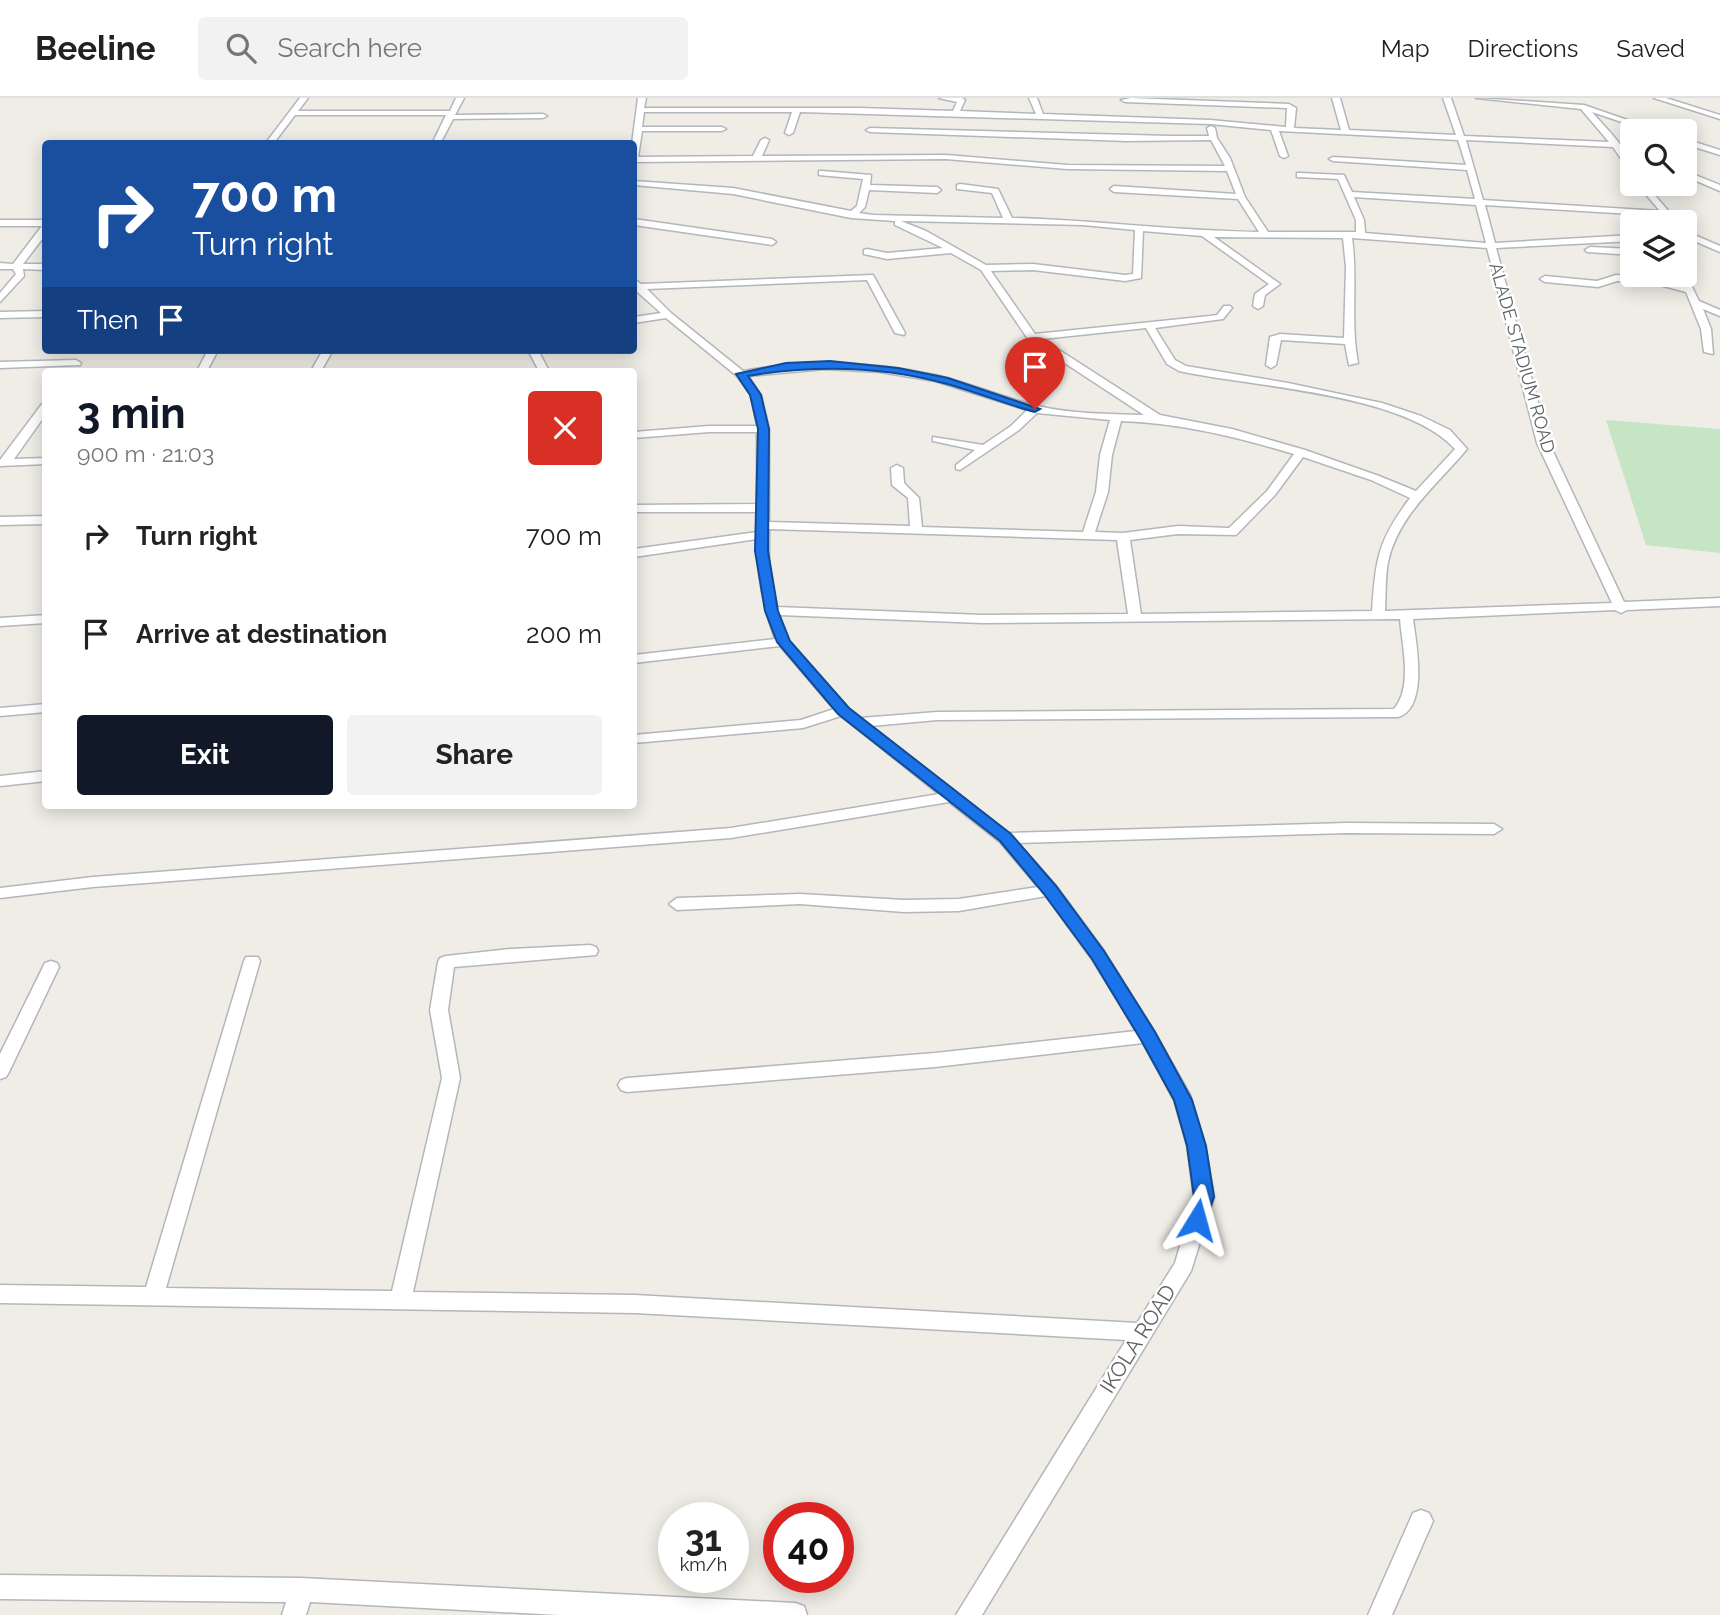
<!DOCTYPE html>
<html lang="en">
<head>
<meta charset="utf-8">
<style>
  body { margin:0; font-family:Raleway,sans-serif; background:#f2f2f2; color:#222; height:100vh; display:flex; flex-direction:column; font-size:26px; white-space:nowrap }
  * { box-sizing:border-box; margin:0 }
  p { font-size:23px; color:#767676 }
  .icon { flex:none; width:38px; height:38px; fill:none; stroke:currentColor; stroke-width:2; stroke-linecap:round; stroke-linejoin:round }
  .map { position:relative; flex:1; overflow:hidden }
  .drawer { position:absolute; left:42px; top:270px; width:595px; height:441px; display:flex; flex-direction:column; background:#fff; border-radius:7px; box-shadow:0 4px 18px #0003 }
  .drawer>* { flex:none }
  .hud { position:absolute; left:42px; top:42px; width:595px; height:214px; border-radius:7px; box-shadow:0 4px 18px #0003; background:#1a4fa0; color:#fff; overflow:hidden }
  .fabs { position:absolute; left:1620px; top:21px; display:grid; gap:14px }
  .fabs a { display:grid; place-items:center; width:77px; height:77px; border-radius:7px; background:#fff; box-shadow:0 4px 18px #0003; font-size:35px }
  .speed { position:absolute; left:658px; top:1404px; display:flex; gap:14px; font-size:35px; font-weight:700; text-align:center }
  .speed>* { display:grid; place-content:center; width:91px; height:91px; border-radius:50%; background:#fff; box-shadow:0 4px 18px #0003; line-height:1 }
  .speed small { font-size:18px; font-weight:400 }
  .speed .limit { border:10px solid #d22; background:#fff; color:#111 }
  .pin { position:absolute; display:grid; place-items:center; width:60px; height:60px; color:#fff; margin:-72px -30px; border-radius:50% 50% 50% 0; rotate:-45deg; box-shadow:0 0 7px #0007 }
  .pin .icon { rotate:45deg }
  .me { position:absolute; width:77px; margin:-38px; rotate:8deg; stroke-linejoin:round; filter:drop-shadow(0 0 5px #0008) }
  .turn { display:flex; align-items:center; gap:24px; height:147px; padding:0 35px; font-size:32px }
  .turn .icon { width:91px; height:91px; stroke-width:2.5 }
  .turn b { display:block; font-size:49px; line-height:60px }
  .then { display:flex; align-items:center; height:66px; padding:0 35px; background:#0003; gap:14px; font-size:26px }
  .round { display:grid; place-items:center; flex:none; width:74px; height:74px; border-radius:7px; background:#f2f2f2 }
  .headline { display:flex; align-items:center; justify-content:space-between; height:119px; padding:0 35px }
  h1 { font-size:42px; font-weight:700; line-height:52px; color:#111827 }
  .cta { display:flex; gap:14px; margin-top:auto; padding:14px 35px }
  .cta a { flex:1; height:80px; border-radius:7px; background:#111827; color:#fff; font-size:28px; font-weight:700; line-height:80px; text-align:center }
  .cta a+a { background:#f2f2f2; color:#222 }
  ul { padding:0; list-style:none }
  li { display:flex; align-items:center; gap:21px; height:98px; padding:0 35px }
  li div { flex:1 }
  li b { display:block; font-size:26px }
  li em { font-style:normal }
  header { display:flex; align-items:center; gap:42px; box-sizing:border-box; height:98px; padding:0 35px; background:#fff; border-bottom:2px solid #e0e0e0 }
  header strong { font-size:33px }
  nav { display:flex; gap:38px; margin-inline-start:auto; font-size:24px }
  .search { width:490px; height:63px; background:#f2f2f2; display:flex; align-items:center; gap:18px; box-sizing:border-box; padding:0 24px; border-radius:7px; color:#767676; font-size:26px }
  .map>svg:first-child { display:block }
  .green { fill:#c5e5c4 }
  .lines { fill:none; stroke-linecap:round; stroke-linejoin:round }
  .minor-casing { stroke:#b3b6ba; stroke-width:3 }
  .minor { fill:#fff; fill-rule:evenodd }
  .route { fill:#1a73e8; stroke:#114b97; stroke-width:2 }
  .labels { text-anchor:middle; stroke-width:5; stroke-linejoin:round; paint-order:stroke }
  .far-street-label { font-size:18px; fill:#5e6166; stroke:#fff }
  .street-label { font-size:21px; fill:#5e6166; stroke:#fff }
</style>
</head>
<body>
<header>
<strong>Beeline</strong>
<div class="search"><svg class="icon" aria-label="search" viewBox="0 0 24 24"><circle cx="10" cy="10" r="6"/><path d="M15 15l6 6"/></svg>Search here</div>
<nav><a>Map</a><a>Directions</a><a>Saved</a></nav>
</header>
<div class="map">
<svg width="1720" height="1517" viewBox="0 0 1720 1517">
  <rect width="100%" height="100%" fill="#efede6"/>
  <path class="green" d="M1606 322 1720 331V455L1646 447Z"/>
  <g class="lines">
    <defs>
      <path id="minor" d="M300 0H308L298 13H450L456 0H464L455 17 543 16 547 18 543 20 453 21 440 46H432L446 17H295L273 46H265Z
        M638 0H646L644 10H860L953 13 957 4 939 0H962L965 2 960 13 1036 16 1029 0H1037L1043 16 1210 22 1286 29 1287 10 1125 4 1121 2 1131 0 1289 6 1296 10 1294 30 1341 32 1332 0H1340L1349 32 1456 37 1443 0H1451L1464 38 1609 44 1581 11 1476 0 1584 7 1659 33H1648L1592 14C1607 32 1633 54 1633 78L1613 49 1466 42 1483 102 1660 113 1637 86H1645L1678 124H1670L1665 118 1485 107 1495 145 1633 137V143L1496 150 1549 345 1624 504 1720 500V508L1627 512 1621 515 1615 512 1413 521C1416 544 1429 610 1398 619L937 622 871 628 1008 735 1347 725 1494 726 1502 731 1494 736 1347 735 1018 745 1056 788 1104 853 1154 933 1190 997 1205 1047 1214 1099 1191 1173 982 1517H956L1126 1242 635 1215 0 1205V1187L146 1189 244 863 246 859H258L260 863 166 1190 392 1193 442 980 430 912 438 864 440 860 446 858 511 851 590 847 596 849 598 853 596 857 454 869 448 912 460 980 413 1194 635 1197 1137 1225 1175 1165 1194 1099 1187 1047 1174 1002 1143 945 935 969 627 994 621 992 618 987 621 982 627 980 935 955 1136 933 1092 861 1046 798 959 813 904 814 800 806 677 812 669 806 677 800 800 796 904 802 959 801 1038 789 1000 744 949 704 731 740 93 789 0 800V790L93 779 731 730 939 696 841 618 803 630 634 645V637L801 622 834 611 780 548 634 565V557L775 541C763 508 757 477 757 441L634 459V451L757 434V414H634V407L757 406V334H709L634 340V334L709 328H757L751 297 737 278 666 220 634 225V219L661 215 634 191V181L641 186 873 177 905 235 904 237 895 235 867 182 647 191 671 215 743 273C807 262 871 263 935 277 970 285 1003 300 1038 308 1072 316 1109 316 1144 317L1028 241 981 172 951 155 887 161 864 156V152L867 151 887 155 943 150 895 127V123L851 120 733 96 634 87V83L733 90 851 113 857 108 863 81 819 77V73H822L871 77 870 87 937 89 941 92 937 95 869 92 865 109 859 115 873 117 1003 120 992 95 957 91V87L960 86 998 91 1012 120C1095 122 1176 133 1259 134L1238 101 1114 94 1110 91 1114 88 1236 96 1227 73 1067 71 946 61 634 64 632 46ZM644 14H792L785 35 789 37 793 35 800 14 1210 26 1271 32 1280 58 1284 60 1288 58 1279 33 1458 42 1466 67 1333 59 1329 61 1333 63 1467 72 1475 101 1352 94 1344 77 1300 75H1297V79L1338 81 1356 122V134H1268L1245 99 1230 60 1217 40 1215 30 1211 28 1207 30 1209 38H1170L870 30 866 32 870 34 1127 43 1211 42 1225 68 1067 67 946 57 762 58 769 42 765 40 761 42 753 58 638 59 642 33H722L726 31 722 29H642ZM1354 99 1476 107 1486 145 1365 135 1364 122ZM901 123 1083 127 1135 132 1133 176 1125 177 1033 166 986 167 926 133ZM1143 133 1202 138 1269 186 1255 196 1253 208 1258 211 1263 208 1265 197 1280 186 1214 139 1343 140 1346 169 1344 240 1280 236 1270 239 1266 267 1271 270 1276 267 1281 242 1345 246 1349 267 1358 265C1350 223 1358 181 1352 140L1487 150 1537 345 1612 505 1385 513C1386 497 1385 480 1388 464 1398 417 1438 386 1467 351L1450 332 1421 318 1382 305 1288 285 1186 268 1175 262 1155 230 1223 221 1232 210 1230 208H1224L1217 217 1210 218 1035 236 991 173 1033 172 1125 183 1141 180ZM1146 230 1167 266 1179 273C1253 289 1404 295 1455 351L1416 393 1379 378 1305 352 1232 331 1160 317 1042 241ZM825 271 880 274 935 283 1027 312 1011 328 983 347 933 339V343L975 352 956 367V371L960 372 1019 332 1037 315 1110 322 1100 357 1096 394 1083 434 922 429 919 400 904 385 903 370 897 367 891 370 892 387 908 400 910 428 769 424V331L761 297 748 278ZM1121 323C1181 325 1236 339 1294 356L1267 393 1229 430 1178 428 1123 435 1095 434 1108 394 1112 357ZM1303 359 1371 382 1410 400C1377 444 1376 461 1372 513L1141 516 1130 442 1178 436 1236 437 1275 397ZM769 431 1117 442 1128 516 982 517 777 509 769 469ZM779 517 982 525 1400 521C1402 547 1413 589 1394 611L937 614 861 620 848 610 789 543Z
        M1654 0H1666L1720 17V21Z
        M1685 41 1720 52V57L1685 46Z
        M1685 73 1720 87V93L1685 78Z
        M634 121 772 141 776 144 772 147 634 127Z
        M0 122H46V136L23 166H46V172L23 171 24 178 0 204V195L16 176 13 171H0V165L13 166 42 128H0Z
        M1685 133 1720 148V154L1685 139Z
        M1590 149 1633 151V157L1587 154 1585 152Z
        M1685 175 1699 203 1720 212V218L1703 211 1711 231 1713 256 1704 254 1701 231 1686 194 1652 185 1617 183 1598 189 1545 184 1540 181 1545 178 1597 183 1616 177 1652 179 1683 188 1678 177Z
        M46 213V219L0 220V214Z
        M208 252H218L207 273H197Z
        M323 252H333L321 273H311Z
        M528 252H538L549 273H539Z
        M76 262 81 265 80 267 0 270V264Z
        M46 305V316L14 361 46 360V366L0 368V362L42 306Z
        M46 418V426L0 427V419Z
        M46 517V525L0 528V520Z
        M46 606V614L0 618V610Z
        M46 673V683L0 688V678Z
        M51 863 57 865 59 869 9 974 6 979 0 981V956L43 869 45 865Z
        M1421 1412 1429 1415 1433 1423 1392 1517H1368L1413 1415Z
        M0 1477 301 1480 795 1505 804 1508 807 1517H559L310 1504 306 1517H282L286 1504 0 1501Z"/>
    </defs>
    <use href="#minor" class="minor-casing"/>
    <use href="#minor" class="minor"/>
  </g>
  <path class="route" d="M830 263 898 270 948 280 1040 311 1035 314C1005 306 976 294 947 286 882 268 814 267 748 278L761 297 769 331 768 453 778 513 790 543 849 610 1011 736 1056 788 1104 853 1155 934 1192 1002 1206 1048 1214 1099 1204 1127 1197 1130 1190 1127 1187 1122 1194 1099 1187 1048 1174 1002 1141 942 1092 861 1044 796 1000 743 838 616 777 544 765 513 755 453 758 331 750 297 736 276 786 265Z"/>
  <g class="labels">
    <g class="far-street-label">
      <text transform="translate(1522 260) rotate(74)" y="6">ALADE STADIUM ROAD</text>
    </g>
    <g class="street-label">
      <text transform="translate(1138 1241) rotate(-58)" y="7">IKOLA ROAD</text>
    </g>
  </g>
</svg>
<div class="fabs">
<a><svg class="icon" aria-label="search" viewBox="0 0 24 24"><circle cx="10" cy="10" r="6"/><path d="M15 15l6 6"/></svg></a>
<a><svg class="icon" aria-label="layers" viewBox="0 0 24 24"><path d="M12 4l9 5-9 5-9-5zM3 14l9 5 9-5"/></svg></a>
</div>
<div class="speed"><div>31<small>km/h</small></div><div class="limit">40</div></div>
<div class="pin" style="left:1035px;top:311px;background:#d93025"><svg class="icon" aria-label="arrive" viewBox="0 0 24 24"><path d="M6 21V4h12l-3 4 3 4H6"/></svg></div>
<svg class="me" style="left:1197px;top:1122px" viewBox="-20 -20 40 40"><path d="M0-17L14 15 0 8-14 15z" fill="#1a73e8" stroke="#fff" stroke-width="4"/></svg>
<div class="hud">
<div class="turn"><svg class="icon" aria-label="right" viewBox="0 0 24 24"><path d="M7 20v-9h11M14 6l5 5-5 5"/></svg><div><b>700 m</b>Turn right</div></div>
<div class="then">Then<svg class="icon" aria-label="arrive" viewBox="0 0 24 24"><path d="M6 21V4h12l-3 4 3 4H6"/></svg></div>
</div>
<section class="drawer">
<div class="headline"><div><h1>3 min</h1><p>900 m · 21:03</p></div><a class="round" style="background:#d93025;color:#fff"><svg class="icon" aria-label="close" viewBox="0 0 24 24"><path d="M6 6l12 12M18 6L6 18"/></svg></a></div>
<ul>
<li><svg class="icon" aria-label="right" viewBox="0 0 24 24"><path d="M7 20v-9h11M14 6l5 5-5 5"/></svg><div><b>Turn right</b></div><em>700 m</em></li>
<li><svg class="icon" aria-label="arrive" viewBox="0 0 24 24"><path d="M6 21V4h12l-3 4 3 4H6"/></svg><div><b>Arrive at destination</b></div><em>200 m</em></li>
</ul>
<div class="cta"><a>Exit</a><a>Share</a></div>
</section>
</div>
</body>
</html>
